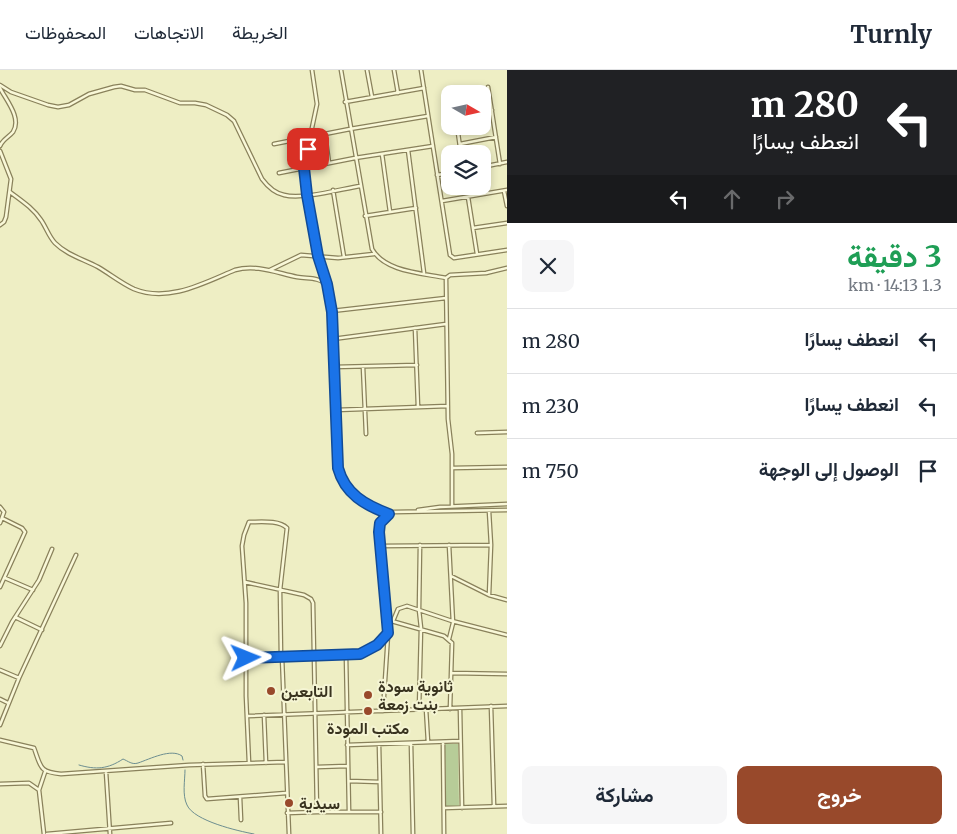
<!DOCTYPE html>
<html lang="ar">
<head>
<meta charset="utf-8">
<style>
  body { margin:0; font-family:Merriweather,Vazirmatn,serif; background:#f6f6f7; color:#1f2937; direction:rtl; height:100vh; display:flex; flex-direction:column; font-size:19px; white-space:nowrap }
  * { box-sizing:border-box; margin:0 }
  p { font-size:16px; color:#747a83 }
  .icon { flex:none; width:28px; height:28px; fill:none; stroke:currentColor; stroke-width:2; stroke-linecap:round; stroke-linejoin:round }
  .map { position:relative; flex:1; overflow:hidden; direction:ltr }
  .side { display:flex; flex-direction:column; background:#fff; width:450px }
  .side>* { flex:none }
  .hud { background:#202124; color:#fff; overflow:hidden }
  .needle { width:32px; rotate:99deg }
  .buttons { position:absolute; left:441px; top:15px; display:grid; gap:10px }
  .buttons a { display:grid; place-items:center; width:50px; height:50px; border-radius:10px; background:#fff; box-shadow:0 2px 8px #0003; font-size:25px }
  .pin { position:absolute; display:grid; place-items:center; width:42px; height:42px; color:#fff; margin:-21px; border-radius:10px; box-shadow:0 2px 8px #0006 }
  .me { position:absolute; width:55px; margin:-28px; rotate:88deg; stroke-linejoin:round; filter:drop-shadow(0 0 4px #0008) }
  .turn { display:flex; align-items:center; gap:18px; height:105px; padding:0 15px; font-size:22px }
  .turn .icon { width:65px; height:65px; stroke-width:2.5 }
  .turn b { display:block; font-size:35px; line-height:42px }
  .lanes { display:flex; align-items:center; height:48px; padding:0 15px; background:#0003; justify-content:center; gap:25px; direction:ltr }
  .lanes .off { opacity:.35 }
  .round { display:grid; place-items:center; flex:none; width:52px; height:52px; border-radius:10px; background:#f6f6f7 }
  .overview { display:flex; align-items:center; justify-content:space-between; height:85px; padding:0 15px }
  h1 { font-size:30px; font-weight:700; line-height:38px; color:#1e9e55 }
  .cta { display:flex; gap:10px; margin-top:auto; padding:10px 15px }
  .cta a { flex:1; height:58px; border-radius:10px; background:#98492b; color:#fff; font-size:20px; font-weight:700; line-height:58px; text-align:center }
  .cta a+a { background:#f6f6f7; color:#1f2937 }
  ul { padding:0; list-style:none }
  li { display:flex; align-items:center; gap:15px; height:65px; padding:0 15px; border-top:1px solid #e0e1e3 }
  li div { flex:1 }
  li b { display:block; font-size:19px }
  li em { font-style:normal }
  header { display:flex; align-items:center; gap:30px; box-sizing:border-box; height:70px; padding:0 25px; background:#fff; border-bottom:1px solid #e0e1e3 }
  header strong { font-size:24px }
  nav { display:flex; gap:28px; margin-inline-start:auto; font-size:18px }
  main { display:flex; flex:1; min-height:0 }
  .map>svg:first-child { display:block }
  .green { fill:#b7cc98 }
  .lines { fill:none; stroke-linecap:round; stroke-linejoin:round }
  .stream { stroke:#6d8e90; stroke-width:1 }
  .street-casing { stroke:#89815b; stroke-width:5 }
  .street { stroke:#f9f8d8; stroke-width:2.5 }
  .route-casing { stroke:#114b97; stroke-width:12 }
  .route { stroke:#1a73e8; stroke-width:9 }
  .poi-dot { fill:#98492b; stroke:#f5f5d4; stroke-width:2 }
  .labels { text-anchor:middle; stroke-width:4; stroke-linejoin:round; paint-order:stroke }
  .poi-label { font-size:16px; font-weight:bold; fill:#39331f; stroke:#f5f5d4; text-anchor:start }
</style>
</head>
<body>
<header>
<strong>Turnly</strong>
<nav><a>الخريطة</a><a>الاتجاهات</a><a>المحفوظات</a></nav>
</header>
<main>
<section class="side">
<div class="hud">
<div class="turn"><svg class="icon" aria-label="left" viewBox="0 0 24 24"><path d="M17 20v-9H6M10 6l-5 5 5 5"/></svg><div><b>280 m</b>انعطف يسارًا</div></div>
<div class="lanes"><svg class="icon" aria-label="left" viewBox="0 0 24 24"><path d="M17 20v-9H6M10 6l-5 5 5 5"/></svg><svg class="icon off" aria-label="ahead" viewBox="0 0 24 24"><path d="M12 20V5M6 11l6-6 6 6"/></svg><svg class="icon off" aria-label="right" viewBox="0 0 24 24"><path d="M7 20v-9h11M14 6l5 5-5 5"/></svg></div>
</div>
<div class="overview"><div><h1>3 دقيقة</h1><p>1.3 km · 14:13</p></div><a class="round"><svg class="icon" aria-label="close" viewBox="0 0 24 24"><path d="M6 6l12 12M18 6L6 18"/></svg></a></div>
<ul>
<li><svg class="icon" aria-label="left" viewBox="0 0 24 24"><path d="M17 20v-9H6M10 6l-5 5 5 5"/></svg><div><b>انعطف يسارًا</b></div><em>280 m</em></li>
<li><svg class="icon" aria-label="left" viewBox="0 0 24 24"><path d="M17 20v-9H6M10 6l-5 5 5 5"/></svg><div><b>انعطف يسارًا</b></div><em>230 m</em></li>
<li><svg class="icon" aria-label="arrive" viewBox="0 0 24 24"><path d="M6 21V4h12l-3 4 3 4H6"/></svg><div><b>الوصول إلى الوجهة</b></div><em>750 m</em></li>
</ul>
<div class="cta"><a>خروج</a><a>مشاركة</a></div>
</section>
<div class="map">
<svg width="507" height="764" viewBox="0 0 507 764">
  <rect width="100%" height="100%" fill="#eeeec4"/>
  <path class="green" d="M445 674H458L459 736H446Z"/>
  <g class="lines">
    <path class="stream" d="M79 695C96 700 108 699 123 689 128 691 132 695 138 693 150 689 171 678 182 686L183 690
      M185 700C185 710 182 725 187 735 194 751 238 761 254 764"/>
    <defs>
      <path id="street" d="M312 0 317 34 305 91 304 103 315 170 332 241 338 398C345 424 365 435 389 444
        M341 0 372 179C385 202 422 203 446 208
        M367 0 372 27
        M394 0 398 23
        M421 0 450 185 454 188 507 180
        M0 15 11 22 48 35 58 37 69 35 89 24 114 17 121 16 135 20H145L180 33H195L206 35 227 45 234 51 262 109C268 117 274 123 284 125 302 130 341 119 360 116
        M488 17 500 94
        M0 18C6 30 22 48 13 62 9 67 3 69 0 76
        M450 20 451 24
        M345 32 424 18
        M482 42 492 40
        M457 56 461 84
        M325 64 329 93
        M274 74 350 59 428 46
        M460 74 496 67
        M408 80 424 203
        M0 81 11 109 6 147 4 152 0 155
        M382 84 390 142
        M482 97 507 92
        M279 103 355 88 433 76
        M437 105 450 103
        M333 120 344 187
        M504 121 507 136
        M10 122C22 131 33 138 41 150 46 157 49 167 55 173 67 185 83 189 98 197 110 204 121 213 134 219 168 233 204 213 235 200 256 194 277 203 297 207 307 209 318 207 326 214
        M468 127 477 184
        M442 131 507 120
        M365 146 416 138
        M473 158 507 153
        M270 200 301 185 338 188 374 184
        M332 241 446 228
        M415 258 418 337
        M333 269 446 254
        M334 297 417 295
        M363 297 366 364
        M336 340 448 336
        M477 363 507 362
        M452 398 507 397
        M452 436V384L448 349 446 208 450 205 486 203 507 198
        M0 437 4 442 0 453
        M418 440 440 437 507 434
        M380 476 491 475
        M451 506 489 525 507 530
        M5 508 33 520
        M245 512 304 525 311 529 313 533 317 742
        M0 517 25 462 22 458 2 448
        M489 525 491 475 489 441
        M15 547 42 560
        M388 550 444 566 452 573 450 639
        M393 551 398 539 407 536 452 551 507 565
        M449 569 453 553 449 475
        M0 576 12 552 39 510 52 479
        M346 585 349 742
        M282 587 289 764
        M246 588 360 584 377 575 383 570 388 563V550L379 462 381 453 384 448 394 442 507 440
        M0 600 19 608
        M452 603 507 604
        M0 629 8 633
        M491 636 494 736
        M460 638 462 738
        M419 639 421 558 419 540 420 475
        M426 639 428 672
        M383 641 388 565
        M264 645 266 693
        M248 646 507 636
        M0 655 19 608 76 485
        M0 670 34 678C41 697 39 702 61 704L189 695 285 692
        M443 672 444 764
        M411 673 413 764
        M379 674 381 764
        M347 675 460 671
        M249 693 246 626V533L242 476 244 465 249 452C261 452 279 450 287 458L280 520 281 587
        M203 694 205 726 207 729 286 723
        M317 697 347 696
        M106 702 110 764
        M349 711 380 712
        M0 714 29 713 39 720
        M240 727 241 750
        M444 738 507 736
        M287 743 317 742H381
        M44 764 39 720 45 702
        M47 764 171 753"/>
    </defs>
    <use href="#street" class="street-casing"/>
    <use href="#street" class="street"/>
  </g>
  <g class="lines">
    <defs>
      <path id="route" d="M246 588 360 584 377 575 388 563 379 462 380 453 389 444C365 435 345 424 338 398L332 242 327 214 318 186 307 125 304 98 308 79"/>
    </defs>
    <use href="#route" class="route-casing"/>
    <use href="#route" class="route"/>
  </g>
  <g class="poi-dot">
    <circle cx="271" cy="621" r="5"/>
    <circle cx="368" cy="625" r="5"/>
    <circle cx="368" cy="641" r="5"/>
    <circle cx="289" cy="733" r="5"/>
  </g>
  <g class="labels">
    <g class="poi-label">
      <text x="378" y="622">ثانوية سودة<tspan x="378" dy="18">بنت زمعة</tspan></text>
      <text x="281" y="627">التابعين</text>
      <text x="368" y="664" text-anchor="middle">مكتب المودة</text>
      <text x="299" y="739">سيدية</text>
    </g>
  </g>
</svg>
<div class="buttons">
<a><svg class="needle" viewBox="-14 -14 28 28"><path d="M0-13l5 13h-10z" fill="#e53935"/><path d="M0 13l5-13h-10z" fill="#747a83"/></svg></a>
<a><svg class="icon" aria-label="layers" viewBox="0 0 24 24"><path d="M12 4l9 5-9 5-9-5zM3 14l9 5 9-5"/></svg></a>
</div>
<div class="pin" style="left:308px;top:79px;background:#d93025"><svg class="icon" aria-label="arrive" viewBox="0 0 24 24"><path d="M6 21V4h12l-3 4 3 4H6"/></svg></div>
<svg class="me" style="left:246px;top:588px" viewBox="-20 -20 40 40"><path d="M0-17L14 15 0 8-14 15z" fill="#1a73e8" stroke="#fff" stroke-width="4"/></svg>
</div>
</main>
</body>
</html>
